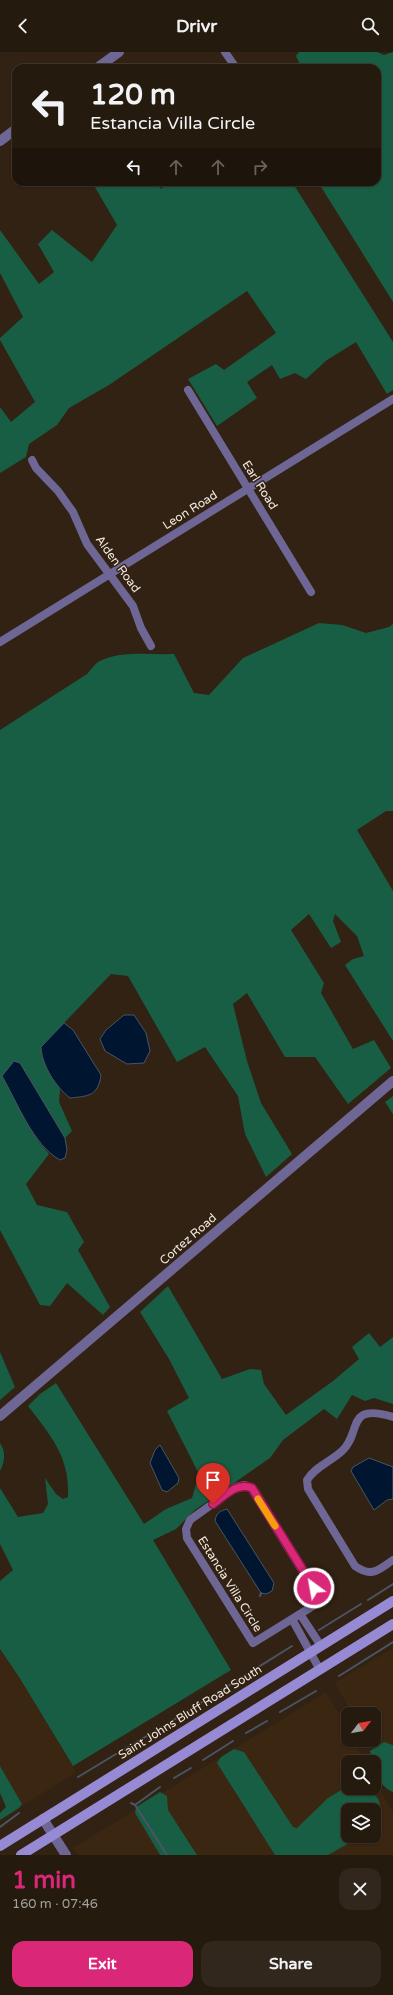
<!DOCTYPE html>
<html lang="en">
<head>
<meta charset="utf-8">
<style>
  body { margin:0; font-family:"Varela Round",sans-serif; background:#31271c; color:#f1f3f6; height:100vh; display:flex; flex-direction:column; font-size:15px; white-space:nowrap }
  * { box-sizing:border-box; margin:0 }
  p { font-size:13px; color:#a3a19e }
  .icon { flex:none; width:22px; height:22px; fill:none; stroke:currentColor; stroke-width:2; stroke-linecap:round; stroke-linejoin:round }
  .map { position:relative; height:1803px; overflow:hidden }
  .details { display:flex; flex-direction:column; background:#251a0e; flex:1 }
  .details>* { flex:none }
  .top-card { position:absolute; left:12px; top:12px; width:369px; height:122px; border-radius:12px; box-shadow:0 1px 3px #0004,0 0 0 1px #42382e; background:#251a0e; color:#f1f3f6; overflow:hidden }
  .needle { width:26px; rotate:59deg }
  .controls { position:absolute; left:341px; top:1655px; display:grid; gap:8px }
  .controls a { display:grid; place-items:center; width:40px; height:40px; border-radius:8px; background:#251a0e; box-shadow:0 1px 3px #0004,0 0 0 1px #42382e; font-size:20px }
  .pin { position:absolute; display:grid; place-items:center; width:34px; height:34px; color:#fff; margin:-41px -17px; border-radius:50% 50% 50% 0; rotate:-45deg; box-shadow:0 0 4px #0007 }
  .pin .icon { rotate:45deg }
  .me { position:absolute; width:44px; margin:-22px; rotate:328deg; stroke-linejoin:round; filter:drop-shadow(0 0 3px #0008) }
  .turn { display:flex; align-items:center; gap:14px; height:84px; padding:0 12px; font-size:18px }
  .turn .icon { width:52px; height:52px; stroke-width:2.5 }
  .turn b { display:block; font-size:28px; line-height:34px }
  .lanes { display:flex; align-items:center; height:38px; padding:0 12px; background:#0003; justify-content:center; gap:20px; direction:ltr }
  .lanes .off { opacity:.35 }
  .round { display:grid; place-items:center; flex:none; width:42px; height:42px; border-radius:12px; background:#31271c }
  .headline { display:flex; align-items:center; justify-content:space-between; height:68px; padding:0 12px }
  h1 { font-size:24px; font-weight:700; line-height:30px; color:#db2777 }
  .primary-button { display:flex; gap:8px; margin-top:auto; padding:8px 12px }
  .primary-button a { flex:1; height:46px; border-radius:12px; background:#db2777; color:#fff; font-size:16px; font-weight:700; line-height:46px; text-align:center }
  .primary-button a+a { background:#31271c; color:#f1f3f6 }
  header { display:flex; justify-content:space-between; align-items:center; height:52px; padding:0 12px; background:#251a0e; font-size:18px; font-weight:700 }
  .map>svg:first-child { display:block }
  .built { fill:#3a2611; fill-rule:evenodd }
  .forest { fill:#185e44 }
  .water { fill:#001630; stroke:#495564 }
  .lines { fill:none; stroke-linecap:round; stroke-linejoin:round }
  .stream { stroke:#495564; stroke-width:2 }
  .minor { stroke:#6e6695; stroke-width:8 }
  .tertiary { stroke:#6e6695; stroke-width:10 }
  .secondary { stroke:#978ad5; stroke-width:10 }
  .route-casing { stroke:#8e194d; stroke-width:10 }
  .route { stroke:#db2777; stroke-width:7 }
  .slow { stroke:#f59e0b; stroke-width:7 }
  .labels { text-anchor:middle; stroke-width:3; stroke-linejoin:round; paint-order:stroke }
  .street-label { font-size:12px; fill:#f3e9df; stroke:#312213 }
</style>
</head>
<body>
<header><svg class="icon" aria-label="back" viewBox="0 0 24 24"><path d="M15 5l-7 7 7 7"/></svg>Drivr<svg class="icon" aria-label="search" viewBox="0 0 24 24"><circle cx="10" cy="10" r="6"/><path d="M15 15l6 6"/></svg></header>
<div class="map">
<svg width="393" height="1803" viewBox="0 0 393 1803">
  <rect width="100%" height="100%" fill="#312213"/>
  <path class="built" d="M393 1596V1691L376 1701 368 1688H374V1662H353L334 1631Z
    M0 1597 19 1625 76 1720 19 1756 22 1752 0 1714Z
    M326 1640 348 1677V1688H355L356 1691 363 1710H348V1736H374V1728L393 1760V1803H77L73 1796ZM348 1758H374V1784H348Z"/>
  <path class="forest" d="M299 0H377L384 3 393 0V250L318 130H377V16H302L296 4Z
    M92 130H156L161 137 167 130H292L393 290V338L387 342 356 290 327 308 306 327 295 321 280 327 272 313 247 330 257 346 217 374 188 327 216 312 224 318 276 281 247 239 109 333 69 356 57 373 29 392 26 405 0 421V355L11 370 35 350 0 288V286L23 265 0 221V178L39 232 54 220 38 192 52 178 92 210 117 173Z
    M319 571 342 573 366 581 389 575 393 572V759H386L357 778 393 839V989L345 913 353 907 364 904 357 884 335 862 333 869 341 890 331 896 309 862 291 878 324 931 321 941 353 997 374 988 391 1016 348 1052 315 1005H285L247 941 233 952 247 1009 261 1051 292 1102 266 1125 245 1082 238 1044 205 995 177 1010 128 924 111 922 41 995 42 1005 60 1038 59 1050 72 1079 65 1086 20 1011 38 1089 49 1102 26 1132 37 1153 67 1160 84 1190 78 1198 110 1255 103 1263 67 1231 50 1254 40 1253 0 1178V678L87 622C91 618 95 611 100 609 122 598 150 603 174 602L194 641 209 643 243 606Z
    M393 1044V1062L385 1050Z
    M168 1234 222 1327 250 1317 261 1318 264 1332 286 1363 333 1329 359 1307 352 1295 369 1281 380 1295 393 1285V1352L374 1346 365 1349 352 1343 337 1367 324 1357 283 1388 270 1406 195 1458 176 1477 153 1488 231 1618 73 1714 19 1625 0 1597V1529L13 1518 0 1492V1436L18 1465 43 1461 48 1452 45 1426 56 1442 63 1447 68 1445C70 1405 51 1384 28 1354L40 1342 56 1331 144 1472 166 1457 192 1446 199 1422 167 1359 189 1346 169 1307 140 1260Z
    M0 1300 15 1335 0 1348Z
    M0 1391C6 1400 5 1409 0 1419Z
    M384 1690 393 1693V1740C376 1733 374 1714 370 1699Z
    M234 1697 244 1700 293 1775 297 1776 328 1746 348 1734V1736C377 1736 382 1745 382 1773L374 1777V1758H348V1784H362L328 1803H275L217 1711 221 1705Z
    M0 1714 22 1752 19 1756 0 1768V1761L6 1755 0 1741Z
    M160 1740 167 1744 168 1758 197 1803H160L135 1761 136 1755Z"/>
  <path class="water" d="M124 963H134L146 981 150 999 144 1011 127 1012 105 999 100 987 106 978Z
    M64 971 73 978 101 1023C98 1044 89 1044 70 1046 56 1035 42 1014 41 995Z
    M14 1009 20 1011 65 1086 67 1098 65 1106 60 1108C33 1093 17 1050 2 1024Z
    M160 1393 179 1426 178 1431 167 1440 162 1438 150 1411 155 1398Z
    M369 1406 393 1415V1447L387 1448 374 1458 351 1419 353 1415Z
    M227 1457 274 1531 272 1539 266 1542 261 1541 215 1469C216 1461 220 1459 227 1457Z"/>
  <g class="lines">
    <path class="stream" d="M260 1544 261 1541
      M368 1548 393 1532
      M319 1578 361 1552
      M339 1624 393 1590
      M280 1660 316 1639
      M159 1677 292 1594
      M246 1681 267 1669
      M123 1698 152 1681
      M203 1708 233 1689
      M78 1725 116 1702
      M174 1726 191 1716
      M131 1751 135 1753 160 1735
      M135 1753 167 1803
      M0 1775 19 1761"/>
    <path class="minor" d="M225 0 236 16
      M188 338 311 540
      M32 408 36 416 58 439 73 460 87 492 133 554 141 576 151 594
      M0 590 393 347
      M393 1365C345 1350 362 1381 342 1399 330 1410 315 1415 307 1428L308 1437 355 1514C372 1526 378 1518 393 1508
      M245 1433 251 1436 321 1549 253 1591 187 1486 186 1477 190 1468 236 1435Z
      M300 1562 321 1594
      M292 1567 320 1618"/>
    <path class="tertiary" d="M97 16 119 0
      M0 89 16 77
      M0 1364 393 1029
      M43 1767 66 1803"/>
    <path class="secondary" d="M0 1794 393 1549
      M21 1803 393 1572"/>
  </g>
  <g class="lines">
    <defs>
      <path id="route" d="M213 1452C225 1443 237 1430 252 1436L314 1536"/>
    </defs>
    <use href="#route" class="route-casing"/>
    <use href="#route" class="route"/>
    <path class="slow" d="M258 1447 275 1474"/>
  </g>
  <g class="labels">
    <g class="street-label">
      <text transform="translate(260 433) rotate(58)" y="4">Earl Road</text>
      <text transform="translate(190 458) rotate(-32)" y="4">Leon Road</text>
      <text transform="translate(118 512) rotate(54)" y="4">Alden Road</text>
      <text transform="translate(188 1187) rotate(-41)" y="4">Cortez Road</text>
      <text transform="translate(230 1532) rotate(58)" y="4">Estancia Villa Circle</text>
      <text transform="translate(190 1660) rotate(-32)" y="4">Saint Johns Bluff Road South</text>
    </g>
  </g>
</svg>
<div class="controls">
<a><svg class="needle" viewBox="-14 -14 28 28"><path d="M0-13l5 13h-10z" fill="#e53935"/><path d="M0 13l5-13h-10z" fill="#a3a19e"/></svg></a>
<a><svg class="icon" aria-label="search" viewBox="0 0 24 24"><circle cx="10" cy="10" r="6"/><path d="M15 15l6 6"/></svg></a>
<a><svg class="icon" aria-label="layers" viewBox="0 0 24 24"><path d="M12 4l9 5-9 5-9-5zM3 14l9 5 9-5"/></svg></a>
</div>
<div class="pin" style="left:213px;top:1452px;background:#d93025"><svg class="icon" aria-label="arrive" viewBox="0 0 24 24"><path d="M6 21V4h12l-3 4 3 4H6"/></svg></div>
<svg class="me" style="left:314px;top:1536px" viewBox="-20 -20 40 40"><circle r="17" fill="#db2777" stroke="#fff" stroke-width="3"/><path d="M0-11L8 9 0 5-8 9z" fill="#fff"/></svg>
<div class="top-card">
<div class="turn"><svg class="icon" aria-label="left" viewBox="0 0 24 24"><path d="M17 20v-9H6M10 6l-5 5 5 5"/></svg><div><b>120 m</b>Estancia Villa Circle</div></div>
<div class="lanes"><svg class="icon" aria-label="left" viewBox="0 0 24 24"><path d="M17 20v-9H6M10 6l-5 5 5 5"/></svg><svg class="icon off" aria-label="ahead" viewBox="0 0 24 24"><path d="M12 20V5M6 11l6-6 6 6"/></svg><svg class="icon off" aria-label="ahead" viewBox="0 0 24 24"><path d="M12 20V5M6 11l6-6 6 6"/></svg><svg class="icon off" aria-label="right" viewBox="0 0 24 24"><path d="M7 20v-9h11M14 6l5 5-5 5"/></svg></div>
</div>
</div>
<section class="details">
<div class="headline"><div><h1>1 min</h1><p>160 m · 07:46</p></div><a class="round"><svg class="icon" aria-label="close" viewBox="0 0 24 24"><path d="M6 6l12 12M18 6L6 18"/></svg></a></div>
<div class="primary-button"><a>Exit</a><a>Share</a></div>
</section>
</body>
</html>
